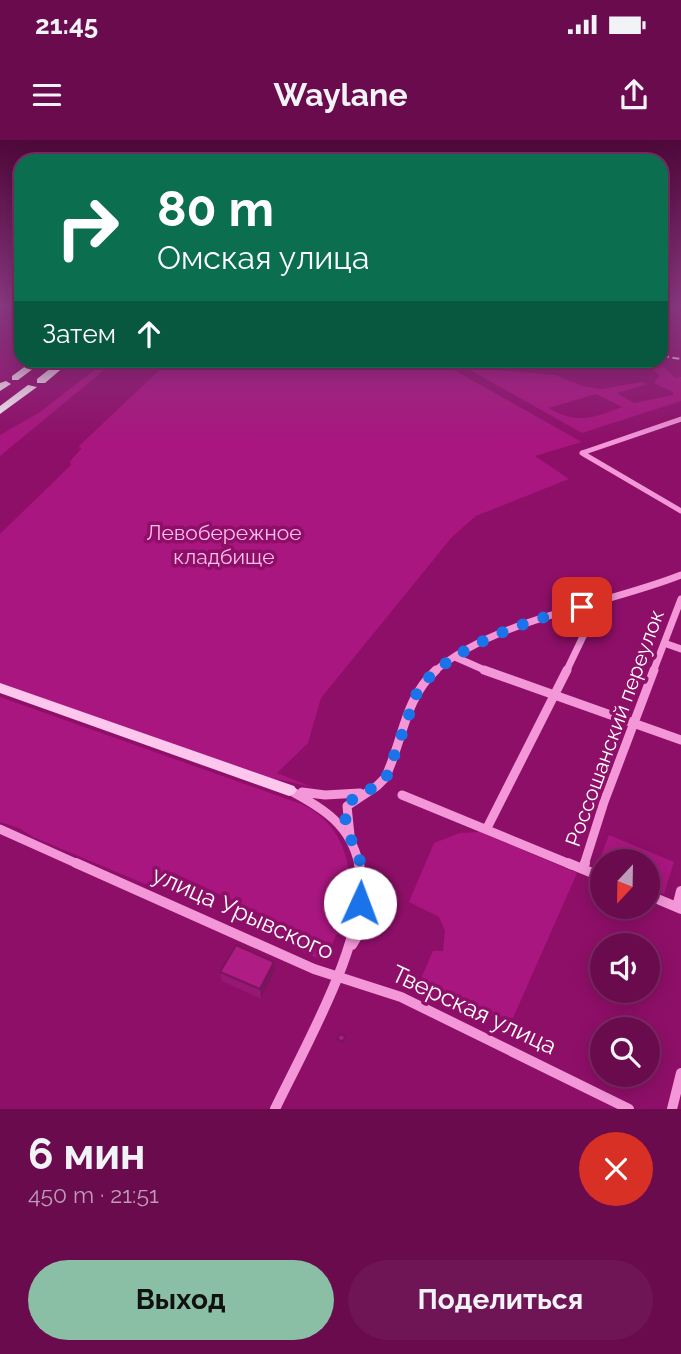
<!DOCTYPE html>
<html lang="ru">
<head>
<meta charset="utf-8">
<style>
  body { margin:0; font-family:Raleway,sans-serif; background:#6f1455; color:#f1f3f6; height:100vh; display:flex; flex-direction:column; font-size:26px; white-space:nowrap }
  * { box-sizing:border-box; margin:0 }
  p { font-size:23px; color:#be9bb6 }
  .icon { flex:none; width:38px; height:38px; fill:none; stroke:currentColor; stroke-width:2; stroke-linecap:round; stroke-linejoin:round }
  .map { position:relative; height:969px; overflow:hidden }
  .details { display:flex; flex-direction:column; background:#6a0b4e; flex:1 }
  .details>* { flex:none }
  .banner { position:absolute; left:14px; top:14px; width:654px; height:214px; border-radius:21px; box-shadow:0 4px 18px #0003,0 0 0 2px #7d2b66; background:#0b6e4f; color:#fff; overflow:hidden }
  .needle { width:46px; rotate:202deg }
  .tools { position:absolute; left:590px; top:709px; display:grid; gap:14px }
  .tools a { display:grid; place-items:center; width:70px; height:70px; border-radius:50%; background:#6a0b4e; box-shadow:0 4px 18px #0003,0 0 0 2px #7d2b66; font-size:35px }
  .pin { position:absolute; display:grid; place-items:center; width:60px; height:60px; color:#fff; margin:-30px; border-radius:14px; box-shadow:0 4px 10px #0006 }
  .me { position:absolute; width:77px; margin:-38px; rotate:2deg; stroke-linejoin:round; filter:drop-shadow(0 0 5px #0008) }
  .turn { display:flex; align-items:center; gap:24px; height:147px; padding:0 28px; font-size:32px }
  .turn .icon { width:91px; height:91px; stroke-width:2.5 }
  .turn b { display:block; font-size:49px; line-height:60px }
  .then { display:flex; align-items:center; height:66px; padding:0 28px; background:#0003; gap:14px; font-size:26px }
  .round { display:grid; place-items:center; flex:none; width:74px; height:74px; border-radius:37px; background:#6f1455 }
  .summary { display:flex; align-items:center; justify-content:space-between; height:119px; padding:0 28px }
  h1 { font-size:42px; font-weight:700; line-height:52px }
  .button { display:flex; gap:14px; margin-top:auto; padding:14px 28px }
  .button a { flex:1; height:80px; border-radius:42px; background:#8abfa5; color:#111; font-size:28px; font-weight:700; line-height:80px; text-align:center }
  .button a+a { background:#6f1455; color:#f1f3f6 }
  .status { display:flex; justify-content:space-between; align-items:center; height:49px; padding:0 35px; background:#6a0b4e; direction:ltr }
  .status svg { height:19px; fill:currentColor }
  header { display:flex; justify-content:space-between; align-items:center; height:91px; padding:0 28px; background:#6a0b4e; font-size:32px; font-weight:700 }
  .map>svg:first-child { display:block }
  .green { fill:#a9167f; fill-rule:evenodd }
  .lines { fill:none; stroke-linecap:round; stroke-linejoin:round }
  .street-far3 { stroke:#f397d9; stroke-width:5 }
  .street-far2 { stroke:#f397d9; stroke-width:7 }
  .street-far1 { stroke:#f397d9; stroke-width:9 }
  .street { stroke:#f397d9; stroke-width:10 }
  .secondary { fill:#fdc6ec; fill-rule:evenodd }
  .highway { fill:#fff; fill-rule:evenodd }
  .rail { stroke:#fff; stroke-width:2; stroke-dasharray:7 3.5; stroke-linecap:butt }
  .wall { fill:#961872 }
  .shaded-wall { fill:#7a145c }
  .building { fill:#ae1c84; stroke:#7a145c; stroke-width:2 }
  .route { stroke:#1a73e8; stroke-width:12; stroke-dasharray:0 21.6 }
  .labels { text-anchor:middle; stroke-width:7; stroke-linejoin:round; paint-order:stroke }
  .park-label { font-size:21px; fill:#febeec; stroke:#8e0f68 }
  .street-label { font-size:21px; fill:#fff; stroke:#8e0f68 }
  .near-street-label { font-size:24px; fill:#fff; stroke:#8e0f68 }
</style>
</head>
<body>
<div class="status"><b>21:45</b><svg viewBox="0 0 49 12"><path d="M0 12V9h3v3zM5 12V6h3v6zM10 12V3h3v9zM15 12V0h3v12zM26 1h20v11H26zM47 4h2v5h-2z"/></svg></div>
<header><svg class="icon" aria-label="menu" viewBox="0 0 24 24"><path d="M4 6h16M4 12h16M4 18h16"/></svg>Waylane<svg class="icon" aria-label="share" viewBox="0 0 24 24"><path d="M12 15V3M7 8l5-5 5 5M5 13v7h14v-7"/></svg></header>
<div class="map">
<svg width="681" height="969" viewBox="0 0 681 969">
  <rect width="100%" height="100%" fill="#8e0f68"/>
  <path class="green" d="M101 221H115L0 316V295L40 272 97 228Z
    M169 221H438L582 302 535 316 569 339 476 376 452 397 321 558 308 603 277 633 312 647 263 636 0 545V394L71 325 70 321 82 308 78 307Z
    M664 227 675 238 681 237V261L582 293 472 231 474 228 555 235 583 246 601 249 642 242 648 244 617 253 634 263 673 255V252L654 243 659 235 653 229ZM596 254 622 267C592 278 578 285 549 268Z
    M0 557 301 664C342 682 357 728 346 771 341 788 331 805 324 821L294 808 281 783 172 732 157 749 33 697 19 688 0 682Z
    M480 692 577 733 513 878 474 873 419 843 433 811H443L445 791 439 777 409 762 434 703 460 693Z
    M609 695 674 722 664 754 648 747V721H602V728L597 726Z"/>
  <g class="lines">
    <path class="street-far3" d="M582 313 681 371
      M582 313 681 279"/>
    <path class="street-far2" d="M664 503 681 509
      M455 517 489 532
      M434 532C494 479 606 465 681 435
      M566 532 599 463
      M653 532 681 459"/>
    <path class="street-far1" d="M484 530 681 600
      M289 650C323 668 351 685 359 725
      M302 652 325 655 360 653
      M402 655 572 725
      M487 688 567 530
      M0 689 80 725
      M350 695 347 666 377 646 385 638C403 601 404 559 436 530
      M584 725 604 662 654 530"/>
    <path class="street" d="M76 723 314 829 401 857 629 969
      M568 723 602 737
      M583 729 585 723
      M648 755 681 769
      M677 767 681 751
      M352 805 374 769
      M275 969C304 908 373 790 359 723
      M672 969 681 933"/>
    <path class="secondary" d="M0 543 294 646 297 650 294 654 289 656 0 553Z"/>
    <path class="highway" d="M34 220H45L18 240H12V236Z
      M61 220H72L45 243H37V239Z
      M6 241 11 244 0 251V243Z
      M28 245 37 247 0 274V266Z"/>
    <path class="rail" d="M662 216 681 219"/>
  </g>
  <path class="wall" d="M274 822 275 831 261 859 222 841 220 832Z"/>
  <path class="shaded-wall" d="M274 822 275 831 261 859 260 849Z"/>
  <path class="building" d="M236 805 274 822 260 849 220 832Z
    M340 894 345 896 343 902 337 899Z"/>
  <linearGradient id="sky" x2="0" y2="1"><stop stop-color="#4e0839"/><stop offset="0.55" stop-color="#8a3780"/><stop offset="1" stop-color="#8a3780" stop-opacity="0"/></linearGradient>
  <rect width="681" height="302" fill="url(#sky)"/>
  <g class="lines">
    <path class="route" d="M360 763C362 751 363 738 361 725 357 708 336 678 350 662 360 651 376 650 386 638L418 550C450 506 531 479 582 467"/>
  </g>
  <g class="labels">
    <g class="park-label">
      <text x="224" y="400">Левобережное<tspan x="224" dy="24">кладбище</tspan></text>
    </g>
    <g class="street-label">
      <text transform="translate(615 588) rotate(-70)" y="7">Россошанский переулок</text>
    </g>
    <g class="near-street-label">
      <text transform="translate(243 773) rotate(24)" y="8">улица Урывского</text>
      <text transform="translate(474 870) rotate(25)" y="8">Тверская улица</text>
    </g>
  </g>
</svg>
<div class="tools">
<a><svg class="needle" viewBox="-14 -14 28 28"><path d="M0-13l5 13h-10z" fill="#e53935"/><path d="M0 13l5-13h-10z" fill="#be9bb6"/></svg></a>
<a><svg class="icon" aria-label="sound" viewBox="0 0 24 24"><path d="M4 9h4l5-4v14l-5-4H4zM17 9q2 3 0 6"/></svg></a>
<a><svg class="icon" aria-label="search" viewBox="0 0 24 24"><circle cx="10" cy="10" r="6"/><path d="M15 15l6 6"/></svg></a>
</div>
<div class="pin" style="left:582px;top:467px;background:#d93025"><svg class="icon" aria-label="arrive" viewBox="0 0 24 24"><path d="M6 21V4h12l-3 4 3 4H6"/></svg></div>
<svg class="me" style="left:360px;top:763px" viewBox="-20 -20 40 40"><circle r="19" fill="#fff"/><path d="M0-13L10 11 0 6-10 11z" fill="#1a73e8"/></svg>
<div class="banner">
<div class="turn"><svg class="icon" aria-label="right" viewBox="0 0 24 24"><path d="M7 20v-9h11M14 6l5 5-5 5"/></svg><div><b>80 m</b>Омская улица</div></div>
<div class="then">Затем<svg class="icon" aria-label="ahead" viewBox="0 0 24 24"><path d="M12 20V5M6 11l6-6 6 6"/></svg></div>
</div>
</div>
<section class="details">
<div class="summary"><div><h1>6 мин</h1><p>450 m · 21:51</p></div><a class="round" style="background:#d93025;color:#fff"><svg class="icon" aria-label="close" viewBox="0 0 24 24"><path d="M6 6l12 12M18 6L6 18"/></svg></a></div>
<div class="button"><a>Выход</a><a>Поделиться</a></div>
</section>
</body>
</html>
